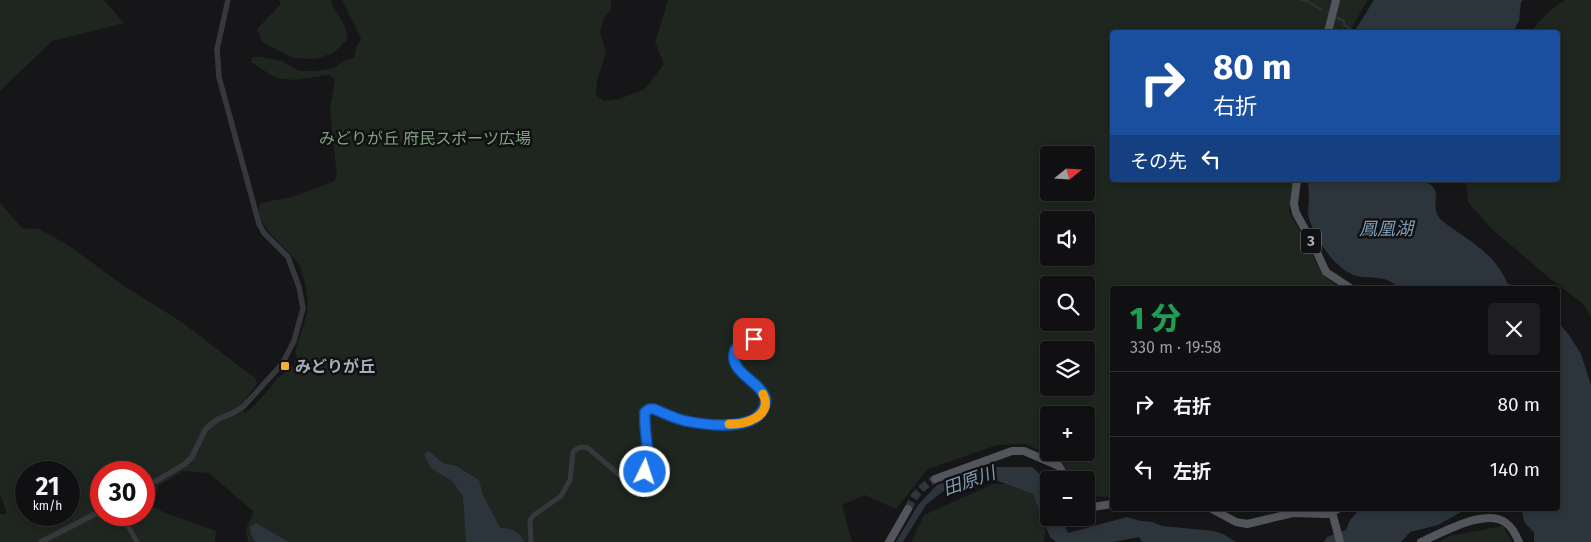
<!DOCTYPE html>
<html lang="ja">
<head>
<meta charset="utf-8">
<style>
  body { margin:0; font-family:"Fira Sans","Noto Sans JP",sans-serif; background:#1e1e20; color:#f1f3f6; height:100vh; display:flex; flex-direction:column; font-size:19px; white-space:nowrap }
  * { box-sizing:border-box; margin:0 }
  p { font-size:16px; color:#9c9d9f }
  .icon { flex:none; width:28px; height:28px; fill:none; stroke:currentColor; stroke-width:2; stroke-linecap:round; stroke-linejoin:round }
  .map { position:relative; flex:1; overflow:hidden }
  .details { position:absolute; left:1110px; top:286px; width:450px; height:225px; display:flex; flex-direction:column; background:#101012; border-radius:5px; box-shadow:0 2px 8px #0003,0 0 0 1px #303032 }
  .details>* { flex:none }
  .top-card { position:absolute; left:1110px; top:30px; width:450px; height:152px; border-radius:5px; box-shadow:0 2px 8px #0003,0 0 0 1px #303032; background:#1a4fa0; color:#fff; overflow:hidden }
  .needle { width:32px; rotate:72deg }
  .buttons { position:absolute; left:1040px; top:146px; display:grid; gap:10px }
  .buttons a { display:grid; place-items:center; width:55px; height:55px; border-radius:5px; background:#101012; box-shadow:0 2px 8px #0003,0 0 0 1px #303032; font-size:25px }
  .speed { position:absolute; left:15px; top:461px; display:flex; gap:10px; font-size:25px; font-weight:700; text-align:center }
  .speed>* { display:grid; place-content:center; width:65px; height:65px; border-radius:50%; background:#101012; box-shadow:0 2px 8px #0003,0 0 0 1px #303032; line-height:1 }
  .speed small { font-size:12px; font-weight:400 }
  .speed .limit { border:8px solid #d22; background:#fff; color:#111 }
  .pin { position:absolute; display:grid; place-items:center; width:42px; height:42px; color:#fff; margin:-21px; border-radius:10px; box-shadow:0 2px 8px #0006 }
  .me { position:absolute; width:55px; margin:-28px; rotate:4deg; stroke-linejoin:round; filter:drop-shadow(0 0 4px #0008) }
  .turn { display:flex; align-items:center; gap:18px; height:105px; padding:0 20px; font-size:22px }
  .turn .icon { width:65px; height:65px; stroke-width:2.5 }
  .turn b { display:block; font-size:35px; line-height:42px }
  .then { display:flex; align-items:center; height:48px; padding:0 20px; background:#0003; gap:10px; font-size:19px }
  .round { display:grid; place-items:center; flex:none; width:52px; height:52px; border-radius:5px; background:#1e1e20 }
  .summary { display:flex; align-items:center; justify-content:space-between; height:85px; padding:0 20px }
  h1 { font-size:30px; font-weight:800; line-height:38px; color:#1e9e55 }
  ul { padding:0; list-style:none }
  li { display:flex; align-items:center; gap:15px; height:65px; padding:0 20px; border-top:1px solid #303032 }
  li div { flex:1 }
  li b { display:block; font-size:19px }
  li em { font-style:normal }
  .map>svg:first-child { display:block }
  .green { fill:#1e261f; fill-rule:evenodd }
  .water { fill:#2c353c }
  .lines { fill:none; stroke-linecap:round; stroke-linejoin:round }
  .stream { stroke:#2c353c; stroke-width:2 }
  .primary-tunnel { stroke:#333438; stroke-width:8; stroke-dasharray:8 4; stroke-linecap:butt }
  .minor { stroke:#37383d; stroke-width:5 }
  .tertiary { stroke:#37383d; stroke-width:5.5 }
  .primary { stroke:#53555c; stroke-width:8 }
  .route-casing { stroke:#114b97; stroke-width:12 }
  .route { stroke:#1a73e8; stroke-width:9 }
  .slow { stroke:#f59e0b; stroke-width:9 }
  .poi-dot { fill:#f2b134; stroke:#111113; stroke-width:2 }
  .labels { text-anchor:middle; stroke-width:5; stroke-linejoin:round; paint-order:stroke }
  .shield { fill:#111113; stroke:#7b7e86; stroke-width:1 }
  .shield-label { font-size:15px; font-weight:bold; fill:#a8adb8 }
  .park-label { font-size:16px; fill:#7fa381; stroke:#111113 }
  .poi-label { font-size:16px; font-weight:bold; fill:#a8adb8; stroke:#111113; text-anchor:start }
  .water-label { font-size:18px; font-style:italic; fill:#7f9bb3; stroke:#111113 }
</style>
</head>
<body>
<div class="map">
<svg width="1591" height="542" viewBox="0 0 1591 542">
  <rect width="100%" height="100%" fill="#161618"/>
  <path class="green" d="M0 0H104L124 23 52 41 0 91Z
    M279 0H331C335 15 348 23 347 40L333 53 316 59 293 58 262 42 257 29 281 4Z
    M342 0H611V9L603 20 600 32 606 53 597 81 596 95 604 101 619 99 645 89 664 64 655 42 668 0H1368L1349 32H1112V180H1298L1289 211 1323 275 1341 289H1112V497H1109L1086 496V480H1073L1059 458 1025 444 997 445 928 469 896 509 865 495 842 505 852 542H289L256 523 251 535 255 542H248L246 529 254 512 209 473 183 471 158 486V490L144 501V472H101V515H144V501L163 512 216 531 215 542H0V514H7L0 494V203L22 228 39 229 68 245 124 286 183 323 255 378 257 384 246 399 244 414 255 405 279 377 294 365 297 355 295 353C298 339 305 325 307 311 309 298 305 282 301 269 294 250 251 227 260 203L292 197 333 182 337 177 330 109 335 79 329 75 294 80 276 78 251 62 252 57H261L282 61 299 71H316L334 68 345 60 354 58 356 48 361 39ZM1049 155H1086V192H1049ZM1049 220H1086V258H1049ZM1049 285H1086V322H1049ZM1049 350H1086V388H1049ZM1049 415H1086V452H1049ZM26 472H69V515H26Z
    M1565 0H1591V317L1583 304 1547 276 1492 229 1468 202 1466 183V180H1558V32H1532C1539 20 1552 8 1565 0Z
    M993 484H1025C1049 507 1047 510 1044 542H911L924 515Z
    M1503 526 1512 542H1439L1449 536Z"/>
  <path class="water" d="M1374 0H1523L1521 2 1519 21 1513 32H1354Z
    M1308 180H1426L1427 183C1443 189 1431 205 1438 216 1442 222 1451 227 1456 231 1477 245 1498 259 1507 283L1519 289H1401C1382 272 1373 281 1354 275 1334 268 1315 238 1309 218 1307 212 1309 206 1309 199 1309 193 1308 187 1308 180Z
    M1558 322 1569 335 1581 354 1591 385V542H1534V532C1526 525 1521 520 1523 509H1558Z
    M429 451 443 463 456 466 479 480 483 495 500 528C511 528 520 532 525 542H466L463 496 452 481 431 468 424 454Z
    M990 467H1032L1047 481 1049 485V518H1061L1068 533 1127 517 1141 521 1152 522 1163 526 1214 531 1223 534 1236 542H1142L1139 537 1113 542H1056L1050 537 1033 494 993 479 942 492 926 505 903 542H896L918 505 937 485Z
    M1360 509H1466L1438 525 1410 532 1401 542H1324L1327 537 1346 530 1350 520Z
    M256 523 289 542H255L251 535 250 527Z"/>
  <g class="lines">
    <path class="stream" d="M1302 0 1307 1 1322 10
      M1337 18 1344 21V25L1355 32"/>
    <path class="primary-tunnel" d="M908 509C915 494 920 488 935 479"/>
    <path class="minor" d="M122 515 137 542
      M531 542 530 520 534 515 561 496 570 480 573 452C578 447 581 446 588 448L622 477 630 480 638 478 645 472 648 464 645 412 649 409H654C677 419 741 438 760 414 764 409 767 403 764 397 759 381 731 373 734 354 737 339 761 339 772 331"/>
    <path class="tertiary" d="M144 488 185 464 192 457 205 430 209 426 218 419 233 413 244 406 282 364 294 341 303 308 299 287 288 257 264 233 259 224 219 77 217 49 228 0
      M41 542 101 511"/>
    <path class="primary" d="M1328 32 1336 0
      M1297 180 1294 204 1296 213 1313 244 1326 272 1352 289
      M935 479 1012 451H1024L1059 466 1067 480
      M1086 505 1093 507 1112 504
      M1212 509 1236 522 1247 524 1293 513 1327 514 1338 509
      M1332 512 1340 542
      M889 542 908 509
      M1421 542C1442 533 1486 507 1506 523 1512 527 1516 535 1519 542"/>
  </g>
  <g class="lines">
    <defs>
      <path id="route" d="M645 472C652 454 643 432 645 412L649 409H654C664 413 675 419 686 421 705 425 746 430 760 414 764 409 767 403 765 397 759 381 731 373 734 354 735 344 746 342 754 339"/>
    </defs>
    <use href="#route" class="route-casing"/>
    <use href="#route" class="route"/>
    <path class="slow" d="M729 424C745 425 774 416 763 394"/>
  </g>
  <rect class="poi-dot" x="280" y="361" width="10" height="10" rx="2.5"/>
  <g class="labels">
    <rect class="shield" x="1301" y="228.5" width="20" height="25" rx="4"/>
    <g class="shield-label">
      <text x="1311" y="246">3</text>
    </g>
    <g class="park-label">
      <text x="425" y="144">みどりが丘 府民スポーツ広場</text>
    </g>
    <g class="poi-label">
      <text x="295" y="372">みどりが丘</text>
    </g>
    <g class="water-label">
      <text x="1386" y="235">鳳凰湖</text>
      <text transform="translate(969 481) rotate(-19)" y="6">田原川</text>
    </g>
  </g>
</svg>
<div class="buttons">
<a><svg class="needle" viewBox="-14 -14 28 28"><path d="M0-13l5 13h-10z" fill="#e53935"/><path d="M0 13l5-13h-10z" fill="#9c9d9f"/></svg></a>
<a><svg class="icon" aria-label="sound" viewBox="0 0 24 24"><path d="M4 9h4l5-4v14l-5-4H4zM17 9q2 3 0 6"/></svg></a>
<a><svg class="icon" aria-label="search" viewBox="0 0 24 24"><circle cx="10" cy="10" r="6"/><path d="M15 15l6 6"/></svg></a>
<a><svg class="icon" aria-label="layers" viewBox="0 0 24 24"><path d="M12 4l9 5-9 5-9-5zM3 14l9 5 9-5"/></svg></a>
<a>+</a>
<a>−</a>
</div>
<div class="speed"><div>21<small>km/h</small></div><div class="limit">30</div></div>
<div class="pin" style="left:754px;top:339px;background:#d93025"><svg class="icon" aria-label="arrive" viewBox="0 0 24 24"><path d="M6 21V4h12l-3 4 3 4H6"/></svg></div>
<svg class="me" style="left:645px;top:472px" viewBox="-20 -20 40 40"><circle r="17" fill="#1a73e8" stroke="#fff" stroke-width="3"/><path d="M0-11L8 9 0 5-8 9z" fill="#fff"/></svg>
<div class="top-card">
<div class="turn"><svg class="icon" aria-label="right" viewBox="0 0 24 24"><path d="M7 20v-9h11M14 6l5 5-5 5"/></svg><div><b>80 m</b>右折</div></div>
<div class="then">その先<svg class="icon" aria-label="left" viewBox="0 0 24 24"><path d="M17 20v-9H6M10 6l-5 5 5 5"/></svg></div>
</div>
<section class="details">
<div class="summary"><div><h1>1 分</h1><p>330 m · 19:58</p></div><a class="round"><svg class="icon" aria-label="close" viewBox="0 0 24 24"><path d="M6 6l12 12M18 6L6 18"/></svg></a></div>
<ul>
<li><svg class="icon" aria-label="right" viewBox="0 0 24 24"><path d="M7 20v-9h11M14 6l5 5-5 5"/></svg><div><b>右折</b></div><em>80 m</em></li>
<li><svg class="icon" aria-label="left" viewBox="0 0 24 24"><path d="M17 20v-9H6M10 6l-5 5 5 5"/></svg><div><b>左折</b></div><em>140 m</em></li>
</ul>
</section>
</div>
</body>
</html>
